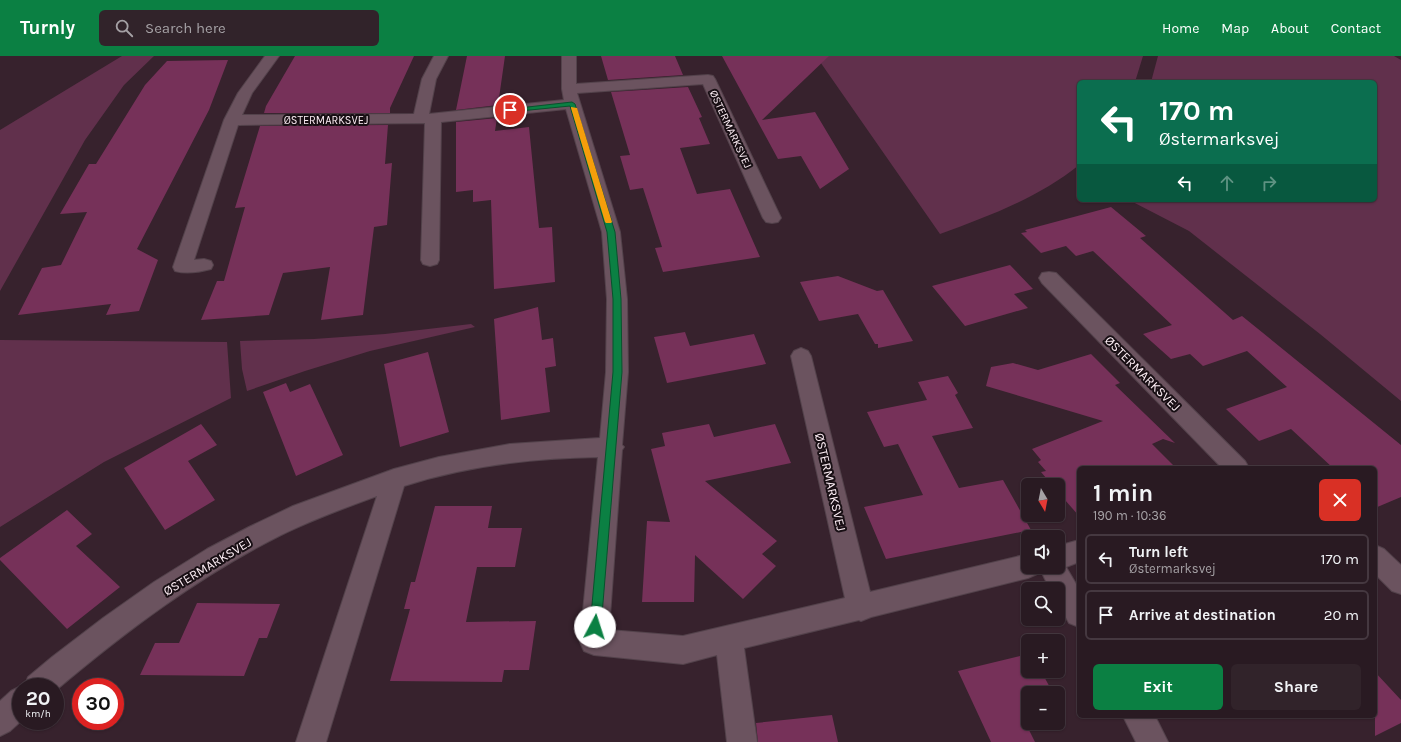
<!DOCTYPE html>
<html lang="en">
<head>
<meta charset="utf-8">
<style>
  body { margin:0; font-family:Karla,sans-serif; background:#31232a; color:#f1f3f6; height:100vh; display:flex; flex-direction:column; font-size:15px; white-space:nowrap }
  * { box-sizing:border-box; margin:0 }
  p { font-size:13px; color:#a5a1a5 }
  .icon { flex:none; width:22px; height:22px; fill:none; stroke:currentColor; stroke-width:2; stroke-linecap:round; stroke-linejoin:round }
  .map { position:relative; flex:1; overflow:hidden }
  .drawer { position:absolute; left:1077px; top:410px; width:300px; height:252px; display:flex; flex-direction:column; background:#291a22; border-radius:6px; box-shadow:0 1px 3px #0004,0 0 0 1px #453840 }
  .drawer>* { flex:none }
  .hud { position:absolute; left:1077px; top:24px; width:300px; height:122px; border-radius:6px; box-shadow:0 1px 3px #0004,0 0 0 1px #453840; background:#0b6e4f; color:#fff; overflow:hidden }
  .needle { width:26px; rotate:170deg }
  .controls { position:absolute; left:1021px; top:422px; display:grid; gap:8px }
  .controls a { display:grid; place-items:center; width:44px; height:44px; border-radius:6px; background:#291a22; box-shadow:0 1px 3px #0004,0 0 0 1px #453840; font-size:20px }
  .speed { position:absolute; left:12px; top:622px; display:flex; gap:8px; font-size:20px; font-weight:700; text-align:center }
  .speed>* { display:grid; place-content:center; width:52px; height:52px; border-radius:50%; background:#291a22; box-shadow:0 1px 3px #0004,0 0 0 1px #453840; line-height:1 }
  .speed small { font-size:10px; font-weight:400 }
  .speed .limit { border:6px solid #d22; background:#fff; color:#111 }
  .pin { position:absolute; display:grid; place-items:center; width:34px; height:34px; color:#fff; margin:-17px; border:2px solid #fff; border-radius:50%; box-shadow:0 1px 4px #0007 }
  .me { position:absolute; width:44px; margin:-22px; rotate:5deg; stroke-linejoin:round; filter:drop-shadow(0 0 3px #0008) }
  .turn { display:flex; align-items:center; gap:14px; height:84px; padding:0 16px; font-size:18px }
  .turn .icon { width:52px; height:52px; stroke-width:2.5 }
  .turn b { display:block; font-size:28px; line-height:34px }
  .lanes { display:flex; align-items:center; height:38px; padding:0 16px; background:#0003; justify-content:center; gap:20px; direction:ltr }
  .lanes .off { opacity:.35 }
  .round { display:grid; place-items:center; flex:none; width:42px; height:42px; border-radius:6px; background:#31232a }
  .summary { display:flex; align-items:center; justify-content:space-between; height:68px; padding:0 16px }
  h1 { font-size:24px; font-weight:700; line-height:30px }
  .cta { display:flex; gap:8px; margin-top:auto; padding:8px 16px }
  .cta a { flex:1; height:46px; border-radius:6px; background:#0b8043; color:#fff; font-size:16px; font-weight:700; line-height:46px; text-align:center }
  .cta a+a { background:#31232a; color:#f1f3f6 }
  ul { padding:0; list-style:none }
  li { display:flex; align-items:center; gap:12px; height:50px; margin:0 8px 6px; padding:0 8px; border:2px solid #453840; border-radius:6px }
  li div { flex:1 }
  li b { display:block; font-size:15px }
  li em { font-style:normal }
  header { display:flex; align-items:center; gap:24px; box-sizing:border-box; height:56px; padding:0 20px; background:#0b8043; color:#fff }
  header strong { font-size:19px }
  nav { display:flex; gap:22px; margin-inline-start:auto; font-size:14px }
  .search { width:280px; height:36px; background:#31232a; display:flex; align-items:center; gap:10px; box-sizing:border-box; padding:0 14px; border-radius:6px; color:#a5a1a5; font-size:15px }
  .map>svg:first-child { display:block }
  .green { fill:#61304c }
  .building { fill:#763159 }
  .lines { fill:none; stroke-linecap:round; stroke-linejoin:round }
  .street-casing { stroke:#53424b; stroke-width:2 }
  .street { fill:#6b535f; fill-rule:evenodd }
  .route { fill:#0b8043; stroke:#07532c }
  .slow { fill:#f59e0b }
  .labels { text-anchor:middle; stroke-width:4; stroke-linejoin:round; paint-order:stroke }
  .far-street-label { font-size:11px; fill:#feeff6; stroke:#180f14 }
  .street-label { font-size:13px; fill:#feeff6; stroke:#180f14 }
</style>
</head>
<body>
<header>
<strong>Turnly</strong>
<div class="search"><svg class="icon" aria-label="search" viewBox="0 0 24 24"><circle cx="10" cy="10" r="6"/><path d="M15 15l6 6"/></svg>Search here</div>
<nav><a>Home</a><a>Map</a><a>About</a><a>Contact</a></nav>
</header>
<div class="map">
<svg width="1401" height="686" viewBox="0 0 1401 686">
  <rect width="100%" height="100%" fill="#37222d"/>
  <path class="green" d="M122 0H154L124 29 85 84 0 235V74Z
    M816 0H1143L1135 26H1079V109C1038 142 989 160 940 178Z
    M1158 0H1394L1401 4V345L1320 278 1189 175 1129 144H1375V26H1151Z
    M471 268 475 271 370 295 305 315 247 335 242 313 240 285 314 283 385 278Z
    M0 284 227 286 231 342 104 406 0 471Z"/>
  <path class="building" d="M295 0H414L390 52V57H264L266 50Z
    M467 0H505L498 49 456 54Z
    M601 0H675L683 19 608 24Z
    M722 0H829L762 64 815 56 849 113 820 133 801 100 778 103Z
    M228 4 209 54 137 193 158 204 139 255 106 259 111 248 18 259 42 212 61 209 87 156 60 158 89 108H96L145 29 167 5Z
    M688 31 702 61 699 62 710 88 680 92 697 138 730 133 760 201 663 216 655 192 662 191 643 132 630 134 620 100 630 99 611 36Z
    M497 62 495 75 529 71 539 172 552 171 555 226 494 233 491 144 473 146V134L456 136V66Z
    M388 69 385 108 392 107 387 169 374 171 363 259 321 264 330 211 283 217 269 259 201 264 217 225H224L245 151 235 152 260 70Z
    M1111 151 1146 180 1140 182 1233 264 1242 260 1401 389V441L1375 452V412H1333L1291 373 1259 385 1226 353 1287 331 1247 295 1203 310 1190 298 1171 303 1143 278 1172 269 1093 195 1076 200 1066 190 1041 197 1021 177 1027 176 1025 174Z
    M1010 209 1033 233 1014 238 1028 252 965 270 932 230Z
    M838 220 877 235 883 234 913 285 878 292V288H875L858 258 819 265 800 226Z
    M538 251 542 284 553 282 556 310 545 312 550 356 501 364 494 263Z
    M685 276 690 290 754 278 766 308 667 327 654 281Z
    M428 296 449 376 400 391 384 308Z
    M1091 298 1120 327 1115 329 1175 387 1163 383 1152 388 1176 412H1079V460L1058 436V429H1052L1041 416 1046 415 1038 406 1041 404 1032 393 1103 365 986 330 991 311 1013 307 1038 314Z
    M948 320 958 337 955 339 973 372 932 380 959 432 1003 424 1031 474 886 503 864 451 923 439 898 388 884 391 867 356 927 344 918 326Z
    M286 327 290 336 310 328 343 399 296 420 263 336Z
    M201 368 217 389 188 405 215 444 165 474 124 412Z
    M709 368 714 381 775 368 791 407 705 425 777 485 762 498 776 510 743 543 695 499 694 546H642L647 465 670 466 651 393 665 390 662 377Z
    M435 450H492L488 472H522L515 511H477L466 566 536 565 529 614H504L502 626 390 625 410 553H404L411 526H415Z
    M67 454 92 478 76 490 120 531 67 573 0 504V502Z
    M197 547 280 548 267 582H259L244 620 140 619 155 587H179Z
    M1028 598V615H1041L1053 637H1028V663L1024 664 1035 686H991L958 615Z
    M1375 616 1401 644V667L1375 680Z
    M832 659 838 686H758L756 667Z"/>
  <g class="lines">
    <defs>
      <path id="street" d="M265 0H279L252 37 242 59 414 58 422 23 434 0H448L436 23 429 58 564 44 562 33V0H576V28L708 19 713 20 715 23 781 162 778 166 772 167 766 166 763 162 703 28 577 37 620 176 627 243 628 316 622 389 624 391 622 394 609 574 683 580 845 542 791 300 794 295 801 292 808 295 811 300 870 536 1028 498V511H1058V490L1079 484V506L1066 511 1079 533V571L1069 567 1058 547V533H1050L1040 513 1037 518 1028 522 871 561 861 565 859 564 744 592 757 686H727L717 599 683 608 594 599 584 595 580 586 598 401C533 402 467 410 404 430L326 686H296L377 440C344 452 312 464 281 479 199 520 125 576 55 635V631H24L28 621 52 601 103 562 154 526 207 493 249 471 293 450 394 413 439 401 510 388 600 382 606 316 607 243 602 176 566 53 441 66 439 204 437 208 430 210 423 208 421 204 425 67 238 69 194 204 204 203 211 205 213 209 211 213C200 216 186 218 175 215L173 211 224 64 238 37Z
        M1049 216 1056 217 1245 405 1249 412H1222L1042 227 1039 222 1042 217Z
        M1375 489 1384 493 1401 509V538L1392 535 1375 518Z
        M21 630 22 631H21V665L10 675 0 680V645L11 635Z
        M1123 660H1155L1168 686H1136Z"/>
    </defs>
    <use href="#street" class="street-casing"/>
    <use href="#street" class="street"/>
  </g>
  <path class="route" d="M572 46 575 48 615 176 621 243 622 316 601 571 599 575 595 576 591 575 590 571 613 316V243L607 176 570 50 510 56 507 54 510 53Z"/>
  <path class="slow" d="M571 51 577 52 612 166 611 167H606L605 166 571 52Z"/>
  <g class="labels">
    <g class="far-street-label">
      <text x="326" y="68">ØSTERMARKSVEJ</text>
      <text transform="translate(731 73) rotate(65)" y="4">ØSTERMARKSVEJ</text>
    </g>
    <g class="street-label">
      <text transform="translate(1143 317) rotate(45)" y="5">ØSTERMARKSVEJ</text>
      <text transform="translate(831 426) rotate(77)" y="5">ØSTERMARKSVEJ</text>
      <text transform="translate(207 510) rotate(-31)" y="5">ØSTERMARKSVEJ</text>
    </g>
  </g>
</svg>
<div class="controls">
<a><svg class="needle" viewBox="-14 -14 28 28"><path d="M0-13l5 13h-10z" fill="#e53935"/><path d="M0 13l5-13h-10z" fill="#a5a1a5"/></svg></a>
<a><svg class="icon" aria-label="sound" viewBox="0 0 24 24"><path d="M4 9h4l5-4v14l-5-4H4zM17 9q2 3 0 6"/></svg></a>
<a><svg class="icon" aria-label="search" viewBox="0 0 24 24"><circle cx="10" cy="10" r="6"/><path d="M15 15l6 6"/></svg></a>
<a>+</a>
<a>−</a>
</div>
<div class="speed"><div>20<small>km/h</small></div><div class="limit">30</div></div>
<div class="pin" style="left:510px;top:54px;background:#d93025"><svg class="icon" aria-label="arrive" viewBox="0 0 24 24"><path d="M6 21V4h12l-3 4 3 4H6"/></svg></div>
<svg class="me" style="left:595px;top:571px" viewBox="-20 -20 40 40"><circle r="19" fill="#fff"/><path d="M0-13L10 11 0 6-10 11z" fill="#0b8043"/></svg>
<div class="hud">
<div class="turn"><svg class="icon" aria-label="left" viewBox="0 0 24 24"><path d="M17 20v-9H6M10 6l-5 5 5 5"/></svg><div><b>170 m</b>Østermarksvej</div></div>
<div class="lanes"><svg class="icon" aria-label="left" viewBox="0 0 24 24"><path d="M17 20v-9H6M10 6l-5 5 5 5"/></svg><svg class="icon off" aria-label="ahead" viewBox="0 0 24 24"><path d="M12 20V5M6 11l6-6 6 6"/></svg><svg class="icon off" aria-label="right" viewBox="0 0 24 24"><path d="M7 20v-9h11M14 6l5 5-5 5"/></svg></div>
</div>
<section class="drawer">
<div class="summary"><div><h1>1 min</h1><p>190 m · 10:36</p></div><a class="round" style="background:#d93025;color:#fff"><svg class="icon" aria-label="close" viewBox="0 0 24 24"><path d="M6 6l12 12M18 6L6 18"/></svg></a></div>
<ul>
<li><svg class="icon" aria-label="left" viewBox="0 0 24 24"><path d="M17 20v-9H6M10 6l-5 5 5 5"/></svg><div><b>Turn left</b><p>Østermarksvej</p></div><em>170 m</em></li>
<li><svg class="icon" aria-label="arrive" viewBox="0 0 24 24"><path d="M6 21V4h12l-3 4 3 4H6"/></svg><div><b>Arrive at destination</b></div><em>20 m</em></li>
</ul>
<div class="cta"><a>Exit</a><a>Share</a></div>
</section>
</div>
</body>
</html>
